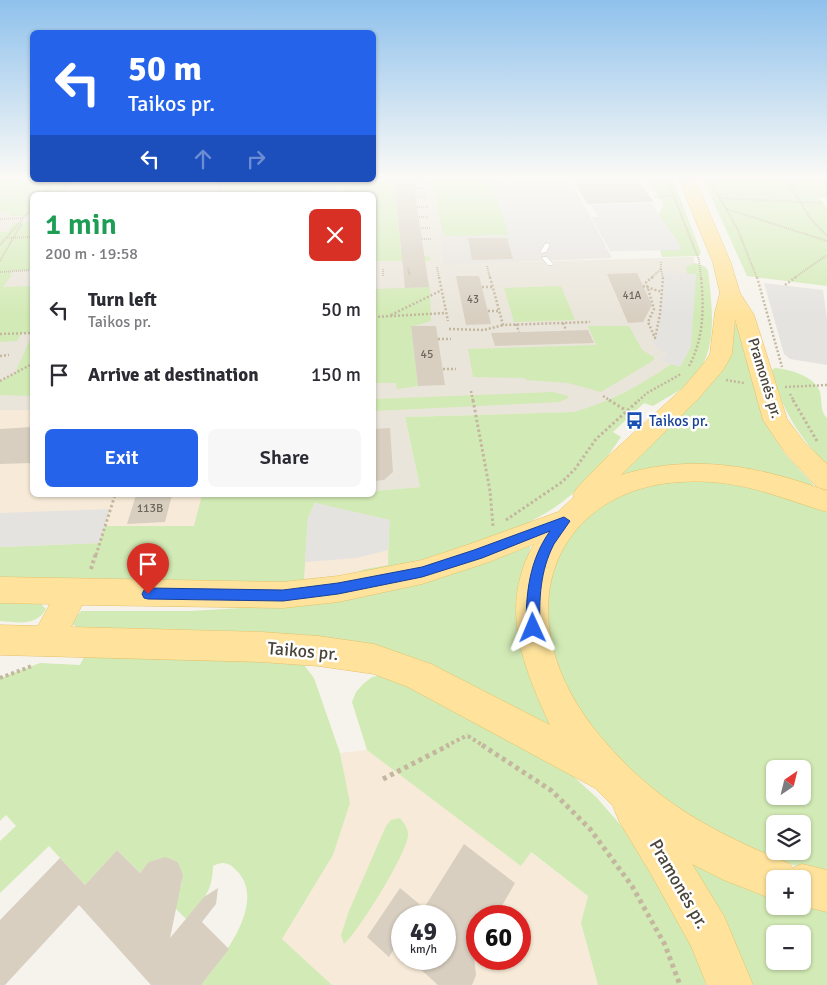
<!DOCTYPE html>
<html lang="en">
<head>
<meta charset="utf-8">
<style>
  body { margin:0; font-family:Signika,sans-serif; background:#f7f7f7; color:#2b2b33; height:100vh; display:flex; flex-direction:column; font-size:19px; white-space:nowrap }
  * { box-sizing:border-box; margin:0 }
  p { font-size:16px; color:#7c7c81 }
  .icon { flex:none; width:28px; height:28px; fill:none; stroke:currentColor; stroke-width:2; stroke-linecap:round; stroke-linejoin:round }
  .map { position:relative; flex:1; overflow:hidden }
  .panel { position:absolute; left:30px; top:192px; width:346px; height:305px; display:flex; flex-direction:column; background:#fff; border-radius:8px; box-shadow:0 1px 4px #0004 }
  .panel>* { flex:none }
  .top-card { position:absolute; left:30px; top:30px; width:346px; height:152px; border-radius:8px; box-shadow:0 1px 4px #0004; background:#2563eb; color:#fff; overflow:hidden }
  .needle { width:32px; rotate:35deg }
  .fabs { position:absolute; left:766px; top:760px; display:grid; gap:10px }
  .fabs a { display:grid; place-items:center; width:45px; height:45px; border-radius:8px; background:#fff; box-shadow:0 1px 4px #0004; font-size:25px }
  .speed { position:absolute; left:391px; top:905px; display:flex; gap:10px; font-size:25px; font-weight:700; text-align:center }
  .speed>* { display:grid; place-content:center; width:65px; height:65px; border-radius:50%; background:#fff; box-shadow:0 1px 4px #0004; line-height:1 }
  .speed small { font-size:12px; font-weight:400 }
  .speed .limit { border:8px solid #d22; background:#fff; color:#111 }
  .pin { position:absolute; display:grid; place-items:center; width:42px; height:42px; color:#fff; margin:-51px -21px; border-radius:50% 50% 50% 0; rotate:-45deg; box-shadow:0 0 5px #0007 }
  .pin .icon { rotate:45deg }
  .me { position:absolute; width:55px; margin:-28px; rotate:359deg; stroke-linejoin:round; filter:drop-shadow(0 0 4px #0008) }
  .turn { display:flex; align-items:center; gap:18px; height:105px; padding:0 15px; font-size:22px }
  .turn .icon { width:65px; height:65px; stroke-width:2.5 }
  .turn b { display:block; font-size:35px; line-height:42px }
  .lanes { display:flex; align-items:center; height:48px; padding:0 15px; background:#0003; justify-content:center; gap:25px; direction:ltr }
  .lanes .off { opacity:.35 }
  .round { display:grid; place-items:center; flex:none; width:52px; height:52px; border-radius:8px; background:#f7f7f7 }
  .overview { display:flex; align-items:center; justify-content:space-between; height:85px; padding:0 15px }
  h1 { font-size:30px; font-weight:600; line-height:38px; color:#1e9e55 }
  .cta { display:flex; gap:10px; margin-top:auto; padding:10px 15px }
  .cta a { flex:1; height:58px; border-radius:8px; background:#2563eb; color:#fff; font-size:20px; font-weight:600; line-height:58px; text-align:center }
  .cta a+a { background:#f7f7f7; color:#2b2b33 }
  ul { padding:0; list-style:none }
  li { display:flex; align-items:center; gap:15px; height:65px; padding:0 15px }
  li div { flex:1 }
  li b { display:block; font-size:19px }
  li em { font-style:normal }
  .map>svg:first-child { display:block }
  .residential { fill:#eae5da }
  .commercial { fill:#f7ead8; fill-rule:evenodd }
  .industrial { fill:#e6e2dd }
  .education { fill:#efe8d6 }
  .green { fill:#d2eab5; fill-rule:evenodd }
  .parking { fill:#e5e3e0 }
  .building { fill:#d8cfc1 }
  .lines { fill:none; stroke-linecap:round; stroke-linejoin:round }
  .lane-casing { stroke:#c2bbae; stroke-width:1 }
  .primary-casing { stroke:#e6c16a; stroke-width:1 }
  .path-far4 { stroke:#c4b79f; stroke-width:2; stroke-dasharray:1 1; stroke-linecap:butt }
  .path-far3 { stroke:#c4b79f; stroke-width:2.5; stroke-dasharray:2 2; stroke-linecap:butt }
  .path-far2 { stroke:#c4b79f; stroke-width:3; stroke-dasharray:2.5 2.5; stroke-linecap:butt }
  .path-far1 { stroke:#c4b79f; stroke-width:4; stroke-dasharray:3 3; stroke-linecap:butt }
  .path { stroke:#c4b79f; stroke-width:5; stroke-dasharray:4 4; stroke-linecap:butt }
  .lane { fill:#fff; fill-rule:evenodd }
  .primary { fill:#ffe39c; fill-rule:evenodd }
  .route { fill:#2563eb; stroke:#184099 }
  .labels { text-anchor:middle; stroke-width:5; stroke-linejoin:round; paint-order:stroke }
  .far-number-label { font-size:11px; fill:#6e675b }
  .number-label { font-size:12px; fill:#6e675b }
  .street-label { font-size:15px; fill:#4b4439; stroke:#fff }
  .transit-label { font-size:15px; fill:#164399; stroke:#fff; text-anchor:start }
  .near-street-label { font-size:18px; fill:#4b4439; stroke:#fff }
</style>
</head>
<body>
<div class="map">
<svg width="827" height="985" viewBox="0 0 827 985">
  <rect width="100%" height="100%" fill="#f6f3ec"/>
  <path class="residential" d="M0 179H490L509 235 440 236 443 264 694 257V265L687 274 680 367 671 364 645 383 594 406 574 412 405 417 420 487 374 491V195H32V410H0Z"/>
  <path class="commercial" d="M0 410H32V495H306V497L374 495V491L424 560 320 583 0 581Z
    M367 750 521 865 530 852 588 896 581 923 598 985H332L282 939 333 855 349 803 340 753ZM402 916H445V959H402ZM478 916H520V959H478Z"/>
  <path class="industrial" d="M490 179H570L612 258 443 265 440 236 509 235Z"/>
  <path class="education" d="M75 180H218L214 195H65Z"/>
  <path class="green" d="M0 179 75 180 65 195H32V215L9 216 10 212 0 213V199L5 194H0Z
    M394 179 401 250 430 257 431 261H374V195H349L343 188 310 190 308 194 217 195 221 180Z
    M432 179H490L509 235 446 236 442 230Z
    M655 179H673L701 253 699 256 662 257 660 250H680L678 242 658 214 661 211 663 203 648 181Z
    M703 179H827V197H818L827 208V286L747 276Z
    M32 222V270L11 271V276L3 287 32 286V333H22L17 341 0 342V232H7L14 223Z
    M695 263 704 266 708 270C712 309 720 353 689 383 678 393 665 398 653 406L644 403 613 432 621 437C601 467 576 496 544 514 492 545 419 561 360 574L361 570 388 565 389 520 315 503 308 518 304 579 325 577V582L0 580V547L99 543 105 526H194L202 495H306V497L374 495V491L420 487 405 417 574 412C611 401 640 386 671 364L680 366 696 275 687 274 686 267Z
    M561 286 575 320 514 322 504 288Z
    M430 287 431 321 411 327 418 386 397 389 396 383H374V289Z
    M736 321 770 430 785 454 812 483 817 491 788 482 619 477 721 372 728 362Z
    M588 326H629L642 350 654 357V360L601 392 568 383 526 380 525 378 473 377 468 349 596 345Z
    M32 335V396L0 395V382L15 373Z
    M775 368C789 369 815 376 820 392 822 400 820 412 827 418V465C800 439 780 407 772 370Z
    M553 392 568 396V398L559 402 374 411V399Z
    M705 480 773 491 827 511V871L793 865 758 854 723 840 632 779 572 704 546 631 550 568 579 522 625 492 663 482ZM775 769H802V796H775ZM775 824H802V851H775Z
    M531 545 522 579 560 732 422 663 78 628 72 624 75 618 81 611H190L242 608 277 603Z
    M0 600 41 604 46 609C36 627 17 622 0 621Z
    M86 653 297 661 304 665 314 678 340 753 350 803 333 855 282 939 332 985H201C221 959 269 902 236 870 229 862 222 861 213 866 212 895 203 898 186 919L170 903C183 888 185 881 178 862 160 855 153 858 140 873L117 850 85 885 49 846 0 893V841L16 826 6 815 0 821V678L40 663 80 665Z
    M382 675 393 677 544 758 573 776 597 798 631 837 696 954 706 985H598L581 923 588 896 531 852 521 866 367 750 352 702 356 692 363 684 372 677Z
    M400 818C404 823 408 828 408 835 408 852 357 934 344 944L341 935 349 911 386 826 391 820Z
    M680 851 775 894V906H802L803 901 827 905V985H751ZM775 934H802V961H775Z"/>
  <path class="parking" d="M490 179H568L607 251 516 253Z
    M651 203 678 242 681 250 610 251 591 217H598L591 205Z
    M663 273 696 274 691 347 680 367 661 360 667 353 661 351 653 343 659 325Z
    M764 283 823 290 827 318V365L790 359 784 354Z
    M315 503 390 520 388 550 357 558 305 562 308 518Z
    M110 509 99 543 0 547V513Z"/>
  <path class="building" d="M394 179H413L429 287 405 288Z
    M573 179H637L654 202 587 204Z
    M468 238H507L513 259 472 260Z
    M637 273 652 305 643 322 628 323 607 274Z
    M456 276H479L491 324 466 325Z
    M411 326H436L445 385 418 386Z
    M588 330 594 343 495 346 491 333Z
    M32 427V463L0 464V429Z
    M390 428 393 472 384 480 374 481V429Z
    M136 495H172L165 522 127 524Z
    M464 844 515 883 496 916H478V949L474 956 476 975 472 985H438L409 959H445V916H402V953L396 946 389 957 367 937 400 888 424 908Z
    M117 850 140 873 149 862 165 857 178 862 183 875 170 938 204 897 218 888 216 904 202 922 229 949 201 985H151L79 905 5 985H0V920L60 858 85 885Z"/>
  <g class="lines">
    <defs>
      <path id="lane" d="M547 243 550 245 546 252 541 253 540 252 545 244Z
        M543 257H547L553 264 552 265H548L542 258Z"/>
      <path id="primary" d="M679 179H695L731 263 740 293 754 315 787 419 804 442 827 464V490L817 487 786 454 763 420 735 319 732 354 723 370 698 399 621 475C691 453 760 466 827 491V512C774 496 738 478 680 482 593 487 534 551 551 640 558 675 578 710 601 737 656 803 713 832 790 864L792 868 802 864 827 870V912L802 906V879H775V900L724 880 692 864 724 916 753 985H707L691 946 651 874 619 821 613 806 595 788 408 687 374 674 318 666 261 662 0 655V625L38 626 50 604 0 603V577L283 582 338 576 422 560 470 544 558 512 574 497 573 495 577 488 606 458 682 389 705 362 710 354 715 312 720 293 713 263ZM534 544C498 607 523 666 550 725L431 664 374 644 318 636 261 632 71 627 82 605 283 608 338 602 422 584 489 562Z"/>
    </defs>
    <use href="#lane" class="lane-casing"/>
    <use href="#primary" class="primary-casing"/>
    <path class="path-far4" d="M667 179 699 260 701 278
      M709 179 737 228 757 278
      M786 179 810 218 827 236
      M413 180 420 179
      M415 188H425
      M346 192 363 180
      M43 195 54 180
      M217 195 221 180
      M315 195H328
      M416 197H426
      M655 197 673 196
      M719 198 823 203
      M417 207H428
      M727 209 827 241
      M419 217H429
      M0 219 24 218
      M421 228H431
      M7 238 32 237
      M422 239H432
      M0 245 32 208
      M0 261 22 223
      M661 262V269
      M487 266 490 278
      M437 267 439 278
      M408 268 410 276
      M383 269V277
      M661 269 663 278
      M0 272 32 270
      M31 276 32 273
      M651 278 661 269
      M794 278 827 255"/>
    <path class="path-far3" d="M439 277 448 321
      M490 277 503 325 590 322
      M653 277 646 282 654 309 648 322 655 338 660 314 663 277
      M757 277 782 367
      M785 285 796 277
      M643 286 662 292
      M482 287H493
      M488 311H499
      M391 315 440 291
      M374 317 446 313
      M563 323 566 330
      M516 324 519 332
      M449 329 484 330 503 325
      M0 334 32 333
      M438 339H451
      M0 356 9 355
      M689 366C704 339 704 307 701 277
      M443 369H456
      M726 380 744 383
      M0 381 32 364
      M785 387 827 385
      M471 391 473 401
      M790 394 794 401
      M603 396 611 401
      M638 401 647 393 681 374"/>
    <path class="path-far2" d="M473 400 490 491 493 526
      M609 400 627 411
      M793 400 817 441
      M506 520 562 482 575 469 596 439 639 400
      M96 555 115 495"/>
    <path class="path-far1" d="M91 569 96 553
      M0 678 32 666
      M468 736 484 746
      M446 746 468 735"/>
    <path class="path" d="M482 745 552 791 590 829 632 886 665 945 680 985
      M383 779 449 745"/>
    <use href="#lane" class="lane"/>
    <use href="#primary" class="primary"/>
  </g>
  <linearGradient id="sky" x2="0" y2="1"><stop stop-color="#8fc1ec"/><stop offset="0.56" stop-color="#fbfaf6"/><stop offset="1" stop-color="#fbfaf6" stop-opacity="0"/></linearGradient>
  <rect width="827" height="317" fill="url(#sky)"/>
  <path class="route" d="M564 517 570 521C565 529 559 536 554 544 540 571 539 599 540 628L538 632 533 634 528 632 526 628C526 593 529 561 550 531L482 558 422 577 338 594 283 601 148 599 144 598 142 594 144 590 148 588 283 590 338 583 422 567 474 550Z"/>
  <defs>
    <symbol id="bus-bare" viewBox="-9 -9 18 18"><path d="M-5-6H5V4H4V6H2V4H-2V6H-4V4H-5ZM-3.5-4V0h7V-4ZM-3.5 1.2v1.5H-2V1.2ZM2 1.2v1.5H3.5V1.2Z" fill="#1a4fb4" stroke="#fff" stroke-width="2.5" paint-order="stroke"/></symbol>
  </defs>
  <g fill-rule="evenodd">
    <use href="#bus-bare" x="622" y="408" width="25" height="25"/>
  </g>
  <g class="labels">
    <g class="far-number-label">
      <text x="632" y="299">41A</text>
      <text x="473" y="303">43</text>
    </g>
    <g class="number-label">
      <text x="427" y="358">45</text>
      <text x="150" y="512">113B</text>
    </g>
    <g class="street-label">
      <text transform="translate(765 378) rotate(73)" y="5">Pramonės pr.</text>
    </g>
    <g class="transit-label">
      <text x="649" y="426">Taikos pr.</text>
    </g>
    <g class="near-street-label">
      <text transform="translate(303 651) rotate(5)" y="6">Taikos pr.</text>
      <text transform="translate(679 884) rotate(60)" y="6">Pramonės pr.</text>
    </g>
  </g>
</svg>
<div class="fabs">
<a><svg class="needle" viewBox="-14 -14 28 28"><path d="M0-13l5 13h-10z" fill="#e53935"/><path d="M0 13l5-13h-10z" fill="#7c7c81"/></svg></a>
<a><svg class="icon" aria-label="layers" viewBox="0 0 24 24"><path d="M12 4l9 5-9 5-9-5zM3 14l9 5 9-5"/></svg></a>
<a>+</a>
<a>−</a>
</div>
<div class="speed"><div>49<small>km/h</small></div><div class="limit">60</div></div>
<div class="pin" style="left:148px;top:594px;background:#d93025"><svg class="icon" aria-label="arrive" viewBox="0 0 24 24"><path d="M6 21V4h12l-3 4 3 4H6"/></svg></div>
<svg class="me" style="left:533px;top:628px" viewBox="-20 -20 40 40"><path d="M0-17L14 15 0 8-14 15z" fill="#2563eb" stroke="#fff" stroke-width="4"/></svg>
<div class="top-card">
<div class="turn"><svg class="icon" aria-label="left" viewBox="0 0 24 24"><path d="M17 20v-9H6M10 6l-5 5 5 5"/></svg><div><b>50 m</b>Taikos pr.</div></div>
<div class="lanes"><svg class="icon" aria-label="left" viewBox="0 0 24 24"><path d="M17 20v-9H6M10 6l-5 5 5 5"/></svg><svg class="icon off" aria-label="ahead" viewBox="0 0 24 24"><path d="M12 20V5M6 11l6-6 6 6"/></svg><svg class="icon off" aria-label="right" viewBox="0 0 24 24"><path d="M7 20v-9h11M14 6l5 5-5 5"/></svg></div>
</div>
<section class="panel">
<div class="overview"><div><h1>1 min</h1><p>200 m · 19:58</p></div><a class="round" style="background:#d93025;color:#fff"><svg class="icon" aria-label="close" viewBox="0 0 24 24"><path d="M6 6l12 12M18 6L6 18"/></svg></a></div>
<ul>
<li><svg class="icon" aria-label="left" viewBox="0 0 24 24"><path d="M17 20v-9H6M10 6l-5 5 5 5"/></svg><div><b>Turn left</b><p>Taikos pr.</p></div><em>50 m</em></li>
<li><svg class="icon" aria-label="arrive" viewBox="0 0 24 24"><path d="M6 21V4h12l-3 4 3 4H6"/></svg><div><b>Arrive at destination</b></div><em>150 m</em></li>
</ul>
<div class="cta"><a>Exit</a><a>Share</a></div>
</section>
</div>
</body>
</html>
